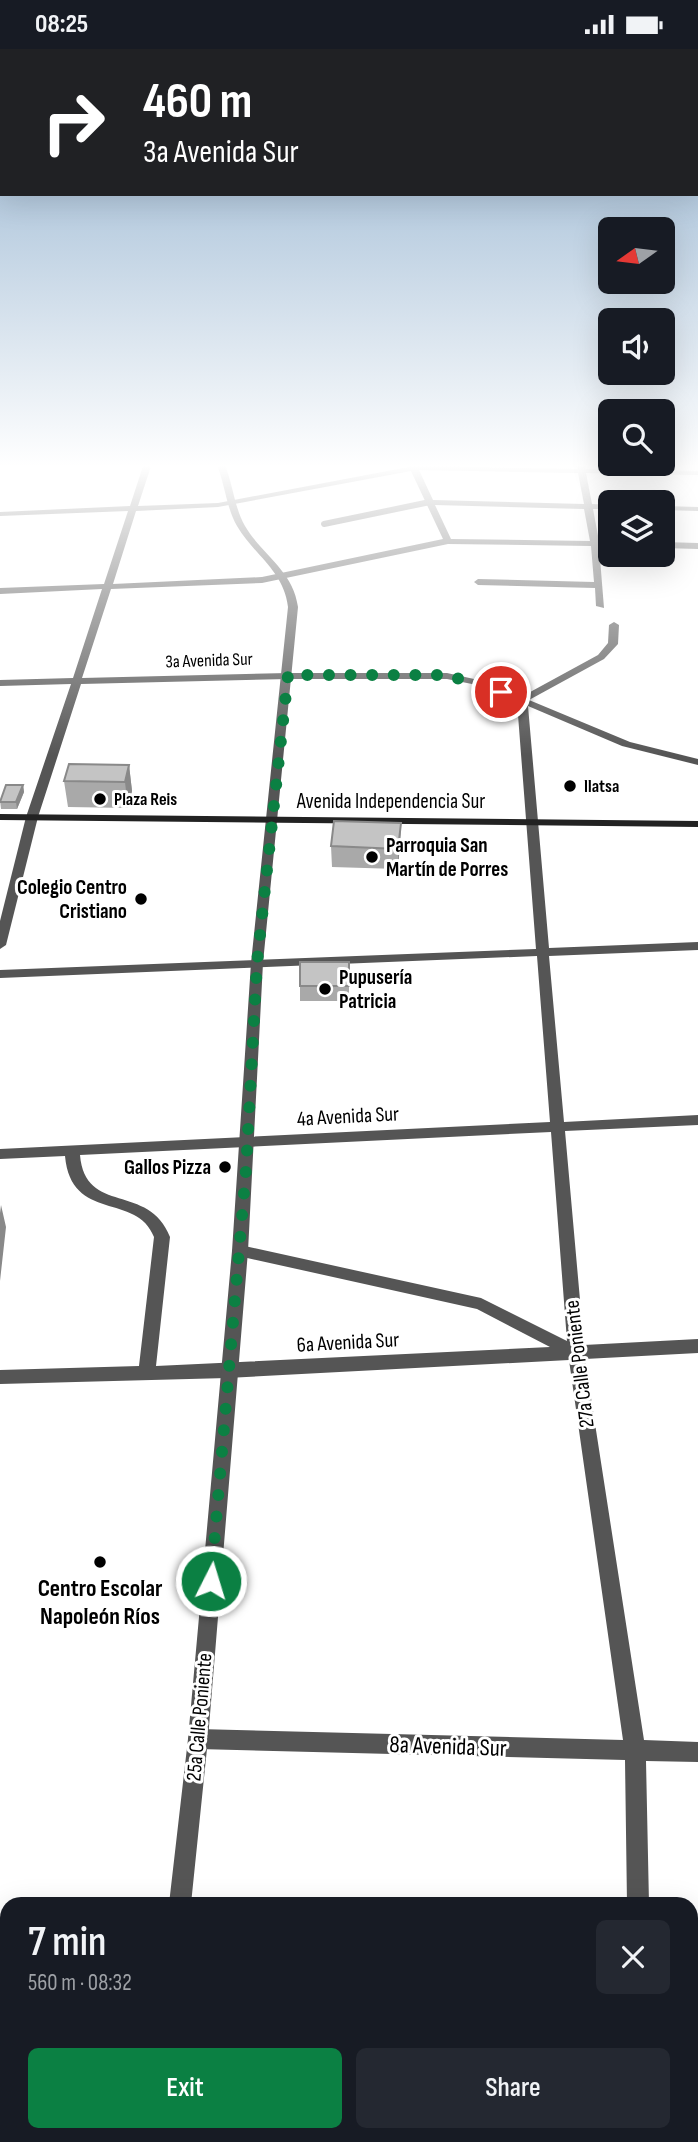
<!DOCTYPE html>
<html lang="en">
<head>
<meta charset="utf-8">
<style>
  body { margin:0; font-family:"Sofia Sans Condensed",sans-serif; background:#242831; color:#f1f3f6; height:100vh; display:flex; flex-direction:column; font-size:26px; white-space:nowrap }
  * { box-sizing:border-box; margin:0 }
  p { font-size:23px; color:#9ea1a6 }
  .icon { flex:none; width:38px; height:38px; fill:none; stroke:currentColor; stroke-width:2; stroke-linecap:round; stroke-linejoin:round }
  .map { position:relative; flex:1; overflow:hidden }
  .drawer { position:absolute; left:0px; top:1848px; width:698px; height:245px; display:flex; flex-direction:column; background:#171b24; border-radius:21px 21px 0 0; box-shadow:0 7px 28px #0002 }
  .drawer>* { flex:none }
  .hud { position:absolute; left:0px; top:0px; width:698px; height:147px; box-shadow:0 7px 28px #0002; background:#202124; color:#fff; overflow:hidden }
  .needle { width:46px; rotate:256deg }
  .controls { position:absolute; left:598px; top:168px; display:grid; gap:14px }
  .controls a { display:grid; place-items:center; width:77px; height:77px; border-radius:10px; background:#171b24; box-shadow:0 7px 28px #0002; font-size:35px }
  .pin { position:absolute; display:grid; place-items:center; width:60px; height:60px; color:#fff; margin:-30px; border:4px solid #fff; border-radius:50%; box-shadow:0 2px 7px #0007 }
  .me { position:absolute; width:77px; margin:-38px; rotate:5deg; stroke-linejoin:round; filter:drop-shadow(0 0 5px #0008) }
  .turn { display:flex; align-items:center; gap:24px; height:147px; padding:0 28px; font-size:32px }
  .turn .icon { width:91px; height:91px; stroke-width:2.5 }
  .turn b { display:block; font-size:49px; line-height:60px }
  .round { display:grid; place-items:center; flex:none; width:74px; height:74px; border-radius:10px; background:#242831 }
  .head { display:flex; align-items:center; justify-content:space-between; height:119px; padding:0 28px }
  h1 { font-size:42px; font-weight:600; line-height:52px }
  .cta { display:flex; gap:14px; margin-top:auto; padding:14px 28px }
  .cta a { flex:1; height:80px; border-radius:10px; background:#0b8043; color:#fff; font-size:28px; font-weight:600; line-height:80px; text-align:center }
  .cta a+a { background:#242831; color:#f1f3f6 }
  .status { display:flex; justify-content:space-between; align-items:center; height:49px; padding:0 35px; background:#171b24; direction:ltr }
  .status svg { height:19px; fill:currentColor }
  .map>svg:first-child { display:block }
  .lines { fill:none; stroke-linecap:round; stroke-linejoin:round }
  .service { stroke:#555; stroke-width:6 }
  .minor { fill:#555; fill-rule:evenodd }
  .tertiary { fill:#555; fill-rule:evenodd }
  .secondary { fill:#222; fill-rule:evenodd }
  .wall { fill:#a9a9a9 }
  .shaded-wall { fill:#898989 }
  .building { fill:#c4c4c4; stroke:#898989; stroke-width:2 }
  .route { stroke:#0b8043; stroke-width:12; stroke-dasharray:0 21.6 }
  .poi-dot { fill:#000; stroke:#fff; stroke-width:2.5 }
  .labels { text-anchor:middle; stroke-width:6; stroke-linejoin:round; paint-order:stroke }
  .far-street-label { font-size:18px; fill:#000; stroke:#fff }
  .far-poi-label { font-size:18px; font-weight:bold; fill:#000; stroke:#fff; text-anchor:start }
  .street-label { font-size:21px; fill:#000; stroke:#fff }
  .poi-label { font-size:21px; font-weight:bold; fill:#000; stroke:#fff; text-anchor:start }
  .near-poi-label { font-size:24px; font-weight:bold; fill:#000; stroke:#fff }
  .near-street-label { font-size:24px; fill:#000; stroke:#fff }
</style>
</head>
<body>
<div class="status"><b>08:25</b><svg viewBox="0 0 49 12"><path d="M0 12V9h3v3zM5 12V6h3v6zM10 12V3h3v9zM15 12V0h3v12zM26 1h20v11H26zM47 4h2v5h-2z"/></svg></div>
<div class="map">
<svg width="698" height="2093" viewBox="0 0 698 2093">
  <rect width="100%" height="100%" fill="#fff"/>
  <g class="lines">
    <path class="service" d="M324 475 430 453"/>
    <path class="minor" d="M144 414H152L138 457 218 454 414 417 577 420 576 414H584L585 420 698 422V426L586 424 592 455 611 456V460H593L599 492H611V498L599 497 604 559 596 557 595 539 478 536 474 533 478 530 594 533 591 497 448 495 262 534 111 540 82 629 288 624H447L483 632 521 648 598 606 608 594 609 576 614 573 619 576 618 595 604 610 529 651 630 693 698 710V716L622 697 528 657 549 899 698 893V901L549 907 564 1073 698 1066V1076L565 1082 584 1296 698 1290V1304L585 1310 644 1691 698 1693V1713L646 1712 649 1855H627L625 1711 198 1700 191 1697 188 1690 191 1683 198 1680 623 1691 569 1311 227 1329 0 1335V1321L139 1317 154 1188C137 1143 71 1174 65 1107L0 1110V1100L550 1073 537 907 0 929V921L536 900 517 653 477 636 447 630H288L81 635 38 768 6 896 0 900V872L26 768 71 635 0 637V631L73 629 102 540 0 545V539L104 535 128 462 0 467V463L130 457ZM419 421 578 424 584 455 433 451ZM411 422 443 490 262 528 113 535 136 462 218 458ZM435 456 584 460 590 492 451 490ZM551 1083 567 1292 481 1249 240 1196 234 1198 232 1202 234 1206 477 1260 550 1298 156 1317 170 1188C149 1133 85 1167 80 1106Z
      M663 457 698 458V462L663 461Z
      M663 493 698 494V500L663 499Z
      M630 2086H654L655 2093H631Z"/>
    <path class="tertiary" d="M216 414H224C233 434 234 458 245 477 262 506 293 521 298 558L263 914 248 1202 208 1690 191 1855H169L188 1690 232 1202 251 914 288 558C284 522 254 506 237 477 226 458 225 434 216 414Z
      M0 1949H7V1973H0Z
      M141 2086H165L164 2093H140Z"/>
    <path class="secondary" d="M0 765 698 772V778L0 771Z"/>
  </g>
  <path class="wall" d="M129 716 132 742 128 759 68 758 64 732Z
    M23 736 24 743 17 760H1L0 751Z
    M401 774 398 820 332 818 331 797Z
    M349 913V952H300V937Z"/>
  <path class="shaded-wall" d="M129 716 132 742 128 759 125 733Z
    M23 736 24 743 17 760 16 753Z
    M401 774 400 795 398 820V800Z
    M1 1156 6 1178 0 1232V1164Z"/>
  <path class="building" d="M69 715 129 716 125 733 64 732Z
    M6 736H23L16 753H0Z
    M334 772 401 774 398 800 331 797Z
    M300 913H349V937H300Z"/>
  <linearGradient id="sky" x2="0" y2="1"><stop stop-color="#8cadcc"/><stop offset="0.59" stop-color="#fff"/><stop offset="1" stop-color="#fff" stop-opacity="0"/></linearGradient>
  <rect width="698" height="707" fill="url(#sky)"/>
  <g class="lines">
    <path class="route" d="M211 1532 246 1120 257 914 288 626H447L501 643"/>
  </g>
  <g class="poi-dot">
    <circle cx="570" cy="737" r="7"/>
    <circle cx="100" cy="750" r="7"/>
    <circle cx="372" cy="808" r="7"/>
    <circle cx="141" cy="850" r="7"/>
    <circle cx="325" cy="940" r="7"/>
    <circle cx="225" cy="1118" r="7"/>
    <circle cx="100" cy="1513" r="7"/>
  </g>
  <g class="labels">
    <g class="far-street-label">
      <text transform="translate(209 611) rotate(-2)" y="6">3a Avenida Sur</text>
    </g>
    <g class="far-poi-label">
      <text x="584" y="743">Ilatsa</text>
      <text x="114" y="756">Plaza Reis</text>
    </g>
    <g class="street-label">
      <text x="391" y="759">Avenida Independencia Sur</text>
      <text transform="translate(348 1067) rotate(-3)" y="7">4a Avenida Sur</text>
      <text transform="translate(348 1293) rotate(-3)" y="7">6a Avenida Sur</text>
      <text transform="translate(579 1315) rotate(-97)" y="7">27a Calle Poniente</text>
      <text transform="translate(199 1668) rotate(-85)" y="7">25a Calle Poniente</text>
    </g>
    <g class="poi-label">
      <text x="386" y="803">Parroquia San<tspan x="386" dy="24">Martín de Porres</tspan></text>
      <text x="127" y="845" text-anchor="end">Colegio Centro<tspan x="127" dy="24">Cristiano</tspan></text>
      <text x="339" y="935">Pupusería<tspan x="339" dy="24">Patricia</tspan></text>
      <text x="211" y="1125" text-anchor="end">Gallos Pizza</text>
    </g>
    <g class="near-poi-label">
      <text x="100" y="1547">Centro Escolar<tspan x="100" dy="28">Napoleón Ríos</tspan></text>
    </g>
    <g class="near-street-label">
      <text transform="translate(448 1697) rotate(2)" y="8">8a Avenida Sur</text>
    </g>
  </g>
</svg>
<div class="controls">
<a><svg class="needle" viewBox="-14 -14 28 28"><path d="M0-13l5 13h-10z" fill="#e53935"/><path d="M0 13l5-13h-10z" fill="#9ea1a6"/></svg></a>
<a><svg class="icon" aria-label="sound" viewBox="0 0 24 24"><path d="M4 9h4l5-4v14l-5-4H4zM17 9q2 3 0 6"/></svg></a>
<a><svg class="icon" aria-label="search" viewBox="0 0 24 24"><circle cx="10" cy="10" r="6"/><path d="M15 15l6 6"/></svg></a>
<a><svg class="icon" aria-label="layers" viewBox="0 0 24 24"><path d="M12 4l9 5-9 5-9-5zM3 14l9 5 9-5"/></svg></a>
</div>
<div class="pin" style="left:501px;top:643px;background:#d93025"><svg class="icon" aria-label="arrive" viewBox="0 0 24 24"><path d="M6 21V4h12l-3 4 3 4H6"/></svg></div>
<svg class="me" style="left:211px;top:1532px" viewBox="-20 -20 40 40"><circle r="17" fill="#0b8043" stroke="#fff" stroke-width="3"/><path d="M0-11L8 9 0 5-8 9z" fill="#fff"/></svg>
<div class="hud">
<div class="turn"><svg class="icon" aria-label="right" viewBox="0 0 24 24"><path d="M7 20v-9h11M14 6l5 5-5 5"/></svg><div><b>460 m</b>3a Avenida Sur</div></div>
</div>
<section class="drawer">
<div class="head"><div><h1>7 min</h1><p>560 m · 08:32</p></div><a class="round"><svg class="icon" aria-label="close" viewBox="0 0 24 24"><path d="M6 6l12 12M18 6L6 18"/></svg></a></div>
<div class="cta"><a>Exit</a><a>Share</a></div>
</section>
</div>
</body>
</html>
